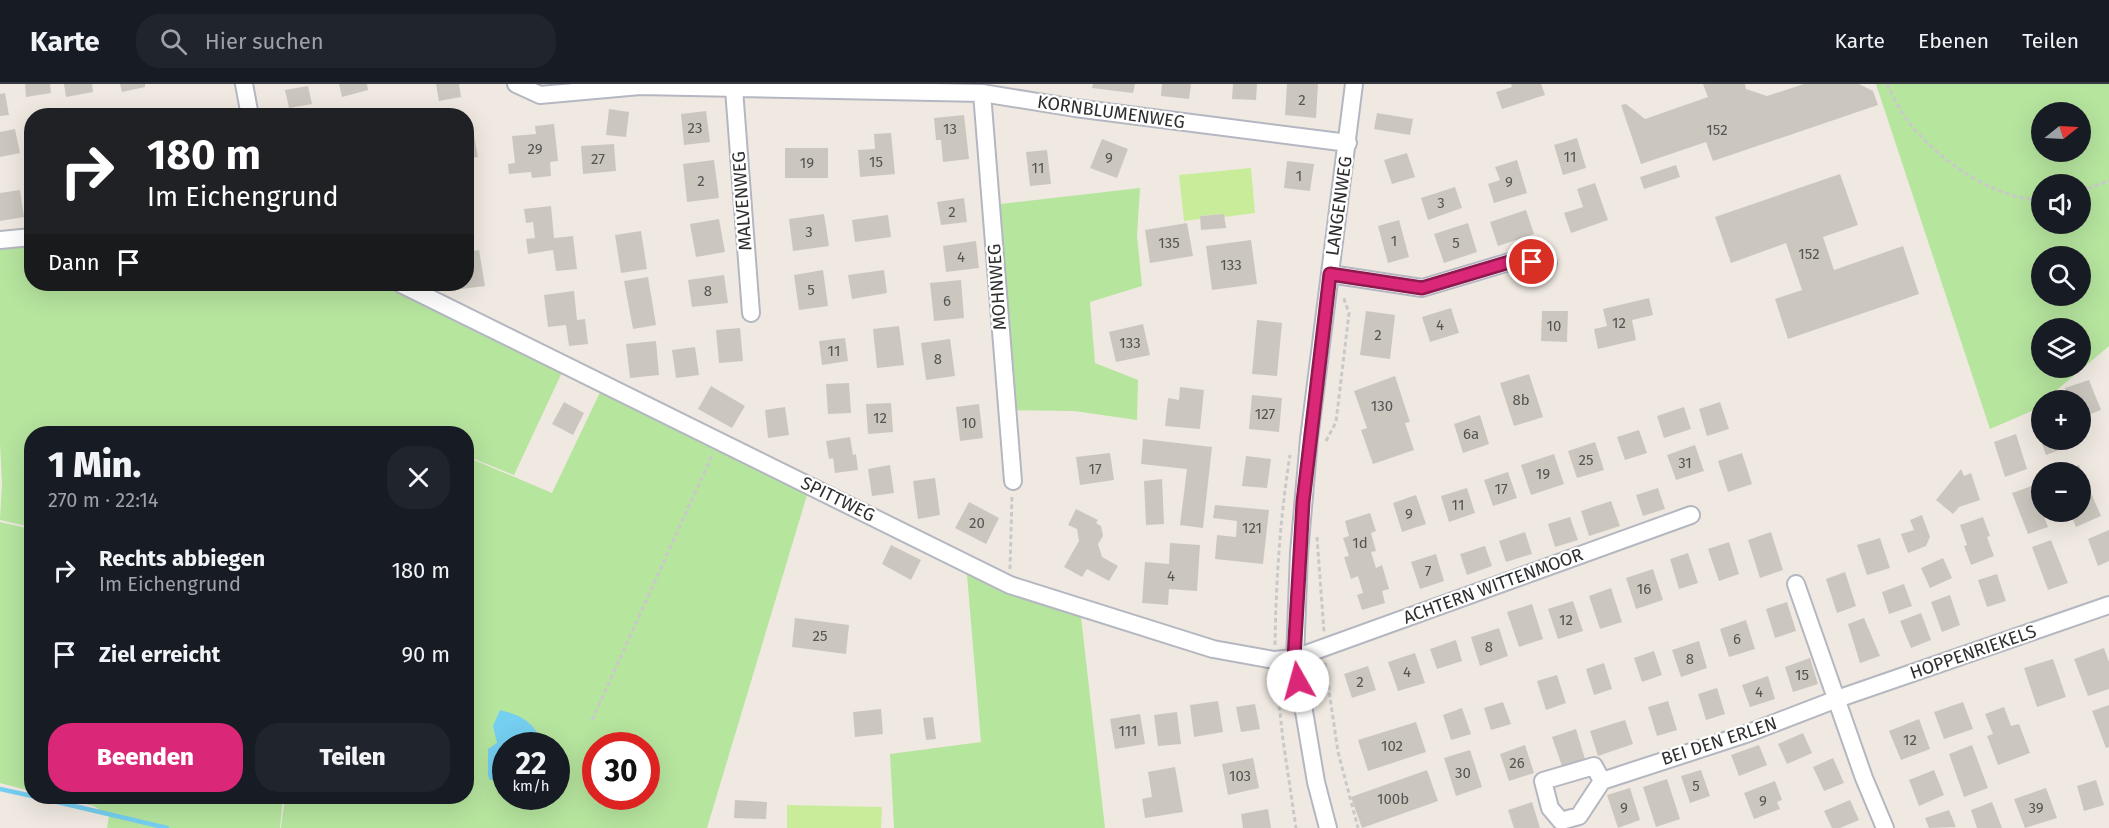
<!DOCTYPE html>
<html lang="de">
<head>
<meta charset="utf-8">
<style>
  body { margin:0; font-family:"Fira Sans",sans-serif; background:#20242c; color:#f1f3f6; height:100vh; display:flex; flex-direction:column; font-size:22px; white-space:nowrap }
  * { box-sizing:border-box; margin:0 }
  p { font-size:20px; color:#9ea1a6 }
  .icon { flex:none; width:33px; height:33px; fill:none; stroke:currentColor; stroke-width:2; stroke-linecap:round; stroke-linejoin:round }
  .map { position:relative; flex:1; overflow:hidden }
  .panel { position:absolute; left:24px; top:342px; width:450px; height:378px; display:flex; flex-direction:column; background:#171b24; border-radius:24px; box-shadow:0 6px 24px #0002 }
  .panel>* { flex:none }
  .top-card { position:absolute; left:24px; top:24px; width:450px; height:183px; border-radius:24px; box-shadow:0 6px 24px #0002; background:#202124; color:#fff; overflow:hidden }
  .needle { width:39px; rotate:72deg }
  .tools { position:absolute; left:2031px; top:18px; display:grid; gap:12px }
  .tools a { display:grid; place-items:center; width:60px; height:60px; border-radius:50%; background:#171b24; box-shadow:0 6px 24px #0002; font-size:30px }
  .speed { position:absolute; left:492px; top:648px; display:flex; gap:12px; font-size:30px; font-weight:700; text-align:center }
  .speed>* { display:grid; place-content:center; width:78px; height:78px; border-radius:50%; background:#171b24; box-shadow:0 6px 24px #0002; line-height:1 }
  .speed small { font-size:15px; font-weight:400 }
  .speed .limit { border:9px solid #d22; background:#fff; color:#111 }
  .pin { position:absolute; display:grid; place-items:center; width:51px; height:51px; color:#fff; margin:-26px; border:3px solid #fff; border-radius:50%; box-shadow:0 2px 6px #0007 }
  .me { position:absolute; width:66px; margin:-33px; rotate:353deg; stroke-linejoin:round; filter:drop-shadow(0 0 4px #0008) }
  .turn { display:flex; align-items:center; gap:21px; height:126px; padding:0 24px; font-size:27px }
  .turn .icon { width:78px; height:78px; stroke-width:2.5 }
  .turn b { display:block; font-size:42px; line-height:51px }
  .then { display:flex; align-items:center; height:57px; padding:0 24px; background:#0003; gap:12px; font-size:22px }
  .round { display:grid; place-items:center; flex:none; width:63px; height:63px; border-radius:24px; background:#20242c }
  .summary { display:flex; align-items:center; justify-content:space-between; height:102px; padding:0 24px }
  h1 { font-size:36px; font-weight:800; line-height:45px }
  .primary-button { display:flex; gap:12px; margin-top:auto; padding:12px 24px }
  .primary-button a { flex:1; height:69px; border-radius:24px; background:#db2777; color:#fff; font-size:24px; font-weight:800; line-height:69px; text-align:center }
  .primary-button a+a { background:#20242c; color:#f1f3f6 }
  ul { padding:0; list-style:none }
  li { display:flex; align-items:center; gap:18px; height:84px; padding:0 24px }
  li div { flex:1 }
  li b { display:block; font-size:22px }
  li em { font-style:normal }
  header { display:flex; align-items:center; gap:36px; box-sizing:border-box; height:84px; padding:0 30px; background:#171b24; border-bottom:2px solid #363941 }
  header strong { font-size:28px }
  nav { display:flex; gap:33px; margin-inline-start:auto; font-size:21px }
  .search { width:420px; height:54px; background:#20242c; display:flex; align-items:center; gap:15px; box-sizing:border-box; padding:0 21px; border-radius:24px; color:#9ea1a6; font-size:22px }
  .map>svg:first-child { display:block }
  .green { fill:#b6e59e; fill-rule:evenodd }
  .pitch { fill:#c9ec9a }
  .water { fill:#75cff0 }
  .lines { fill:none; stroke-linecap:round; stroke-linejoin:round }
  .stream { stroke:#75cff0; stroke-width:4.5 }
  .building { fill:#cbc7bf }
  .street-casing { stroke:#b4b7c1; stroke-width:20 }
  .path { stroke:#c9c9c9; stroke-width:3; stroke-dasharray:4.5 3; stroke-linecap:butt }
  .street { stroke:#fff; stroke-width:16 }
  .route-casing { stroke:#8e194d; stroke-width:15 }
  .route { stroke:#db2777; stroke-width:10 }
  .labels { text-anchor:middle; stroke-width:4.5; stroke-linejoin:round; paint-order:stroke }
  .number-label { font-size:15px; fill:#555452 }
  .street-label { font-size:18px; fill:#2e2e2e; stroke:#fff }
</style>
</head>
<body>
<header>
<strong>Karte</strong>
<div class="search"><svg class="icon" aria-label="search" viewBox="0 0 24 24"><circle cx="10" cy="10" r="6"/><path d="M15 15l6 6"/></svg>Hier suchen</div>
<nav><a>Karte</a><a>Ebenen</a><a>Teilen</a></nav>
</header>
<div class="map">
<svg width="2109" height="744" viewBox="0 0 2109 744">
  <rect width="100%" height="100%" fill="#efe9e1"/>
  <path class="green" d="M1876 0H2109V262L2045 316H2042L2041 319 2034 326 1990 345ZM2080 28V68H2042V28ZM2042 100H2080V140H2042ZM2042 172H2080V212H2042ZM2080 244V284H2042V244Z
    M1140 104 1137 152 1142 202 1090 218 1095 279 1138 296 1137 336 1074 327 1007 326 991 121Z
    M31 159 32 200H398L565 282 514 391 467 372 466 350H32L31 443 0 436 2 399 0 359V163Z
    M604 300 810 401 707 744H281L285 713 466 712 467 373 552 409ZM506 662H556V712H506ZM596 662H646V712H596Z
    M0 438 31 445V707L0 699Z
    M966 479 1080 524 1105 744H894L890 670 981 658Z
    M55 713H283L280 744H107L109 732 94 722Z"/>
  <path class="pitch" d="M1251 84 1255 129 1224 133V130L1200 132V135L1184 137 1179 91Z
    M787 721 882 723 881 744H787Z"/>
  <path class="water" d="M500 626C524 632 533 638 544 661L506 662 505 695 490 696 488 692V665L497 659 493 642Z"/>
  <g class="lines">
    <path class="stream" d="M0 705 32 712
      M32 712 167 744"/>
  </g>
  <path class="building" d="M25 0H50L51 9 26 13Z
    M64 0H92L93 8 66 13Z
    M120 0H145V3L122 8Z
    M339 0H367L368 6 342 13Z
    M436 0H459L461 13 439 17Z
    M1093 0H1135L1133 9 1092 4Z
    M1162 0H1191L1189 15 1161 12Z
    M1233 0H1257L1256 16 1232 15Z
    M1287 0H1318L1316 34 1285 31Z
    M1511 0H1541L1545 11 1502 25 1496 8 1512 3Z
    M1703 0H1745L1746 5 1767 12 1804 0H1859L1873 7 1878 21 1713 77 1706 58 1641 80 1621 21 1626 20 1645 35 1708 13Z
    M308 2 312 20 289 24 285 6Z
    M5 9 9 31 0 32V10Z
    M194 24 195 32H167V31Z
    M609 25 629 28 626 53 606 51Z
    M706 27 710 58 684 61 681 30Z
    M1377 29 1413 35 1410 51 1374 45Z
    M964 31 969 75 943 78 941 56H936L934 34Z
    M472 40 478 73 466 75V41Z
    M554 40 558 77 550 78 551 92 532 94 531 88 509 90 508 80 515 79 512 52 536 50 535 42Z
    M15 45 20 69 0 73V48Z
    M891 49 895 90 860 93 858 66 875 65 874 50Z
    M1577 54 1586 84 1563 91 1554 61Z
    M1102 55 1128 65 1117 94 1090 84Z
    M614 60 616 87 583 90 581 62Z
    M785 64H828V94H785Z
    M1047 66 1051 100 1030 102 1026 68Z
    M1407 69 1415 93 1392 100 1384 76Z
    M714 76 719 114 687 118 683 80Z
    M1517 76 1527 109 1494 119 1488 100 1500 96 1495 83Z
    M1287 77 1314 80 1310 107 1284 104Z
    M1676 81 1680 93 1644 105 1640 93Z
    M1840 90 1858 141 1823 153 1834 186 1903 162 1919 210 1788 255 1775 215 1802 206 1786 159 1731 179 1715 133Z
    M469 99 474 130 466 131V100Z
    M1595 99 1608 136 1571 149 1564 129 1583 123 1577 105Z
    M1455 103 1462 124 1428 136 1421 114Z
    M20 106 24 133 0 137V109Z
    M964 114 967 138 941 141 937 118Z
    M551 122 554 154 573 152 577 185 556 187 553 166 528 170 526 155 535 154 533 138 526 139 524 125Z
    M1526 126 1534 150 1498 162 1490 138Z
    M824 130 829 162 793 167 789 135Z
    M1224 130 1226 144 1201 146 1200 132Z
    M888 131 891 153 855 158 852 136Z
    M719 135 725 168 696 173 690 140Z
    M1399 136 1409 173 1388 179 1378 142Z
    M1187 139 1193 172 1150 179 1145 146Z
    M1468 139 1477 168 1444 179 1434 150Z
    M641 147 647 185 621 189 615 151Z
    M1251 156 1257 200 1212 206 1206 162Z
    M976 157 979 184 946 188 943 162Z
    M479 166 485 202 461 205 460 200H466V168Z
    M823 186 828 222 799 226 794 191Z
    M884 186 887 209 852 215 848 191Z
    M724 191 728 219 692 223 688 196Z
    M648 193 656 241 633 245 624 197Z
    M961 196 964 234 934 237 930 199Z
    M574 207 577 236 585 235 588 260 569 262 566 241 548 243 544 211Z
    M1649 214 1653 231 1632 236 1636 256 1598 265 1594 245 1607 242 1603 225Z
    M1451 224 1459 249 1430 258 1422 233Z
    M1366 227 1395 231 1390 275 1360 271Z
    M1542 227H1568L1567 258 1541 257Z
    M1257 236 1282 239 1277 292 1252 290Z
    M1143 240 1150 271 1116 278 1109 248Z
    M899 242 904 281 877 284 873 245Z
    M740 244 743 277 719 279 716 246Z
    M845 254 848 277 822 281 819 257Z
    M950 255 955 292 926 296 921 259Z
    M656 257 659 291 630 294 626 260Z
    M695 263 699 291 676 294 672 266Z
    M1529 290 1543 333 1514 342 1500 299Z
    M1395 292 1410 338 1405 339 1414 366 1373 380 1361 346 1367 344 1354 307Z
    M2089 296 2101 326 2080 334V316H2070L2065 304Z
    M849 299 851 329 828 330 826 300Z
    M711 302 745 322 732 344 698 325Z
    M1180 303 1204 306 1200 345 1165 342 1168 314 1179 316Z
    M1252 311 1282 314 1279 348 1249 345Z
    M564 318 584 329 573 351 552 340Z
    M1720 318 1729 345 1707 352 1699 325Z
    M891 319 893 348 868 350 866 320Z
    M979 320 983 354 960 357 956 323Z
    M785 323 789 351 768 354 765 326Z
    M1684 323 1691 345 1664 354 1657 332Z
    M1480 331 1489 360 1463 369 1454 340Z
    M2042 331V356H2067L2070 362 2046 371 2033 334Z
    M1639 346 1647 369 1625 376 1617 353Z
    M2016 350 2027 385 2005 393 1994 358Z
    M850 353 853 371 856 370 858 386 835 389 833 374 829 375 826 357Z
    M1143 355 1212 363 1203 444 1180 441 1187 385 1141 380Z
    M1595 358 1604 386 1577 394 1568 367Z
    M1695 361 1704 387 1676 396 1667 371Z
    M1110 369 1114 396 1080 401 1076 373Z
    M1742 369 1752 400 1728 408 1718 377Z
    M1554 370 1564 400 1531 411 1521 381Z
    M1246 372 1271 375 1267 404 1242 402Z
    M890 381 894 409 872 412 868 385Z
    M2079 381 2101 432 2076 443 2070 428H2080V388H2061Z
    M1961 385 1964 392 1971 389 1980 416 1959 423 1953 430 1936 416Z
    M1508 388 1517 414 1493 422 1484 396Z
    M935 394 940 431 918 435 913 397Z
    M1162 395 1164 440 1146 441 1144 397Z
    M2032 402 2048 443 2028 450 2012 409Z
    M1467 404 1475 429 1449 438 1441 412Z
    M1658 404 1665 425 1643 432 1636 411Z
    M1416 411 1426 440 1402 448 1393 419Z
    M1611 417 1620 442 1589 452 1581 427Z
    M969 418 999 434 986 460 955 444Z
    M1215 421 1269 426 1263 480 1215 475 1217 451 1236 453 1237 437 1213 434Z
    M1076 425 1098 436 1096 439 1101 442 1103 452 1098 460 1102 473 1118 482 1109 497 1087 485 1082 493 1064 483 1079 457 1077 445 1068 441Z
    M1370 429 1376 447 1371 449 1376 467 1371 468 1376 484 1382 481 1389 505 1382 507 1385 519 1362 526 1357 511 1363 509 1358 492 1351 495 1344 473 1349 472 1343 454 1349 452 1345 437Z
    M1922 431 1930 453 1926 462 1908 469 1901 450 1914 446 1910 436Z
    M1570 433 1578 456 1555 463 1548 440Z
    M1983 433 1990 452 1987 453 1994 472 1971 481 1964 462 1967 461 1960 441Z
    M2109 446V477L2098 482 2088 455Z
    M1525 448 1532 470 1506 478 1499 457Z
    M1771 448 1783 486 1760 494 1748 456Z
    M1880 454 1890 484 1867 491 1857 461Z
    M2051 456 2068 499 2048 506 2032 463Z
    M1729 458 1739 490 1719 497 1708 465Z
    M1170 459 1200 461 1197 507 1169 505 1168 521 1142 519 1145 478 1169 480Z
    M891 461 921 476 911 496 882 480Z
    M1485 462 1492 482 1467 491 1460 470Z
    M1688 469 1698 499 1679 505 1670 475Z
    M1436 470 1444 497 1420 505 1411 478Z
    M1943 474 1952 494 1930 504 1921 484Z
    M1653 485 1663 516 1636 525 1626 494Z
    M1845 488 1856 522 1837 529 1826 495Z
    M1997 490 2006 517 1987 523 1978 496Z
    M1904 500 1912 522 1889 530 1882 508Z
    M1611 504 1622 538 1600 545 1589 512Z
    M1950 511 1960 541 1942 548 1931 518Z
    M1573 517 1583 547 1558 555 1548 525Z
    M1787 518 1796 547 1775 554 1766 525Z
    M1532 520 1543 555 1519 563 1507 528Z
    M1921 529 1931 556 1911 564 1900 537Z
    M795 534 849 541 846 570 792 563Z
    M1864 534 1880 572 1860 579 1848 540Z
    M1746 536 1755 565 1729 573 1720 545Z
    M1499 544 1508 572 1480 582 1471 553Z
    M1456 556 1462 577 1437 585 1430 565Z
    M1699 557 1707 584 1681 593 1672 566Z
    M2104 564 2109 578V605L2088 612 2074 575Z
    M1654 567 1662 591 1642 598 1634 574Z
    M1415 569 1425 599 1398 607 1388 578Z
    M1810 574 1818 600 1793 608 1785 583Z
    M2053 575 2066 613 2037 623 2024 584Z
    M1604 579 1612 605 1594 611 1586 585Z
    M1368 582 1376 606 1352 614 1344 590Z
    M1557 591 1566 619 1546 626 1537 597Z
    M1768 592 1775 615 1750 623 1742 601Z
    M1717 604 1725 630 1706 636 1698 610Z
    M1218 617 1223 648 1194 653 1190 621Z
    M1668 617 1677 646 1657 652 1648 623Z
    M1503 618 1511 640 1491 646 1484 624Z
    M1963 618 1973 645 1944 655 1934 628Z
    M1255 620 1260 645 1241 648 1236 623Z
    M2109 621V663L2106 664 2092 627Z
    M2004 623 2011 642 2019 640 2030 669 1998 681 1987 652 1993 650 1985 630Z
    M1462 624 1471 650 1451 656 1443 631Z
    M881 625 883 650 855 653 853 628Z
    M1177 628 1181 660 1158 662 1154 631Z
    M1140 630 1145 660 1115 665 1110 635Z
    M933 633 936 655 926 656 923 634Z
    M1919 635 1930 665 1901 676 1889 647Z
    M1625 636 1633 660 1598 672 1590 647Z
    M1416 638 1426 668 1368 687 1358 656Z
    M1576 645 1585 675 1562 682 1552 653Z
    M1803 649 1812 669 1787 680 1778 660Z
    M1525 661 1534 689 1509 697 1500 670Z
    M1759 661 1767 681 1739 692 1731 671Z
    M1972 661 1988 704 1964 713 1949 670Z
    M1470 666 1482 703 1456 712 1444 674Z
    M1253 674 1259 704 1228 711 1222 680Z
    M1833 674 1844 699 1824 707 1813 683Z
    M1175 683 1183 728 1145 734 1142 715 1152 713 1148 688Z
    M1427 686 1438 717 1362 744 1351 713Z
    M1701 686 1710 712 1690 719 1681 692Z
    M1934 686 1944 711 1919 722 1909 696Z
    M1667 695 1680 735 1656 743 1643 703Z
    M2096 696 2104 721 2084 727 2077 702Z
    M1775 697 1782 716 1777 718 1780 725 1754 735 1744 709Z
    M1630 704 1640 736 1618 744 1607 711Z
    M2046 704 2057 734 2025 744 2014 715Z
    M735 716 767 718 766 735 734 734Z
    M1850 716 1859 736 1840 744H1832L1824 727Z
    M1532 718 1540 744H1514L1508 726Z
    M1992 718 2002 744H1977L1971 726Z
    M1268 725 1271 744H1243L1241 730Z
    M1949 726 1956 743 1929 744 1925 734Z"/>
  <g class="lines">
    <defs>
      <path id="street" d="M244 0 250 32
        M516 0 540 11 640 2 982 9 1075 24 1348 59
        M734 5 751 229
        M982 9 1013 397
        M0 156 32 153
        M1330 190 1422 204 1516 176 1548 179
        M401 200 1010 501 1213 565 1274 576 1295 574 1691 431
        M1796 500 1864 694 1885 744
        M1602 697 1579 732 1561 737 1550 724 1543 697 1594 682 1602 697 1746 650 1837 615 2109 521
        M1328 744 1316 698 1295 574 1299 469 1309 355 1354 0"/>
    </defs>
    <use href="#street" class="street-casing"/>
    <path class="path" d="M1887 0C1894 14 1901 29 1911 41 1938 76 1996 116 2042 116
      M2080 107 2109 97
      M1326 357 1336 338 1349 229 1343 212
      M1317 453 1324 548
      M1010 485 1012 411
      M1275 561C1276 497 1280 434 1290 371
      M1325 579 1338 668 1358 744
      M1276 592 1283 656 1296 744
      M592 636 713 369"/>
    <use href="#street" class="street"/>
  </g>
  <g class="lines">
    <defs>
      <path id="route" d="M1298 597 1294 574 1303 418 1330 190 1422 204 1516 176 1532 178"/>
    </defs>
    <use href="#route" class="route-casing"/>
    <use href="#route" class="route"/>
  </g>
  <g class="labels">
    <g class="number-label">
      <text x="1302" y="21">2</text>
      <text x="695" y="49">23</text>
      <text x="950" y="50">13</text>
      <text x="1717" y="51">152</text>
      <text x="535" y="70">29</text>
      <text x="1570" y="78">11</text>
      <text x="1109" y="79">9</text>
      <text x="598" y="80">27</text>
      <text x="876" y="83">15</text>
      <text x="807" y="84">19</text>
      <text x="1038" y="89">11</text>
      <text x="1299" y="97">1</text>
      <text x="701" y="102">2</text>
      <text x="1509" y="103">9</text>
      <text x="1441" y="124">3</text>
      <text x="952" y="133">2</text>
      <text x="809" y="153">3</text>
      <text x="1394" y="162">1</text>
      <text x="1169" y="164">135</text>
      <text x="1456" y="164">5</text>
      <text x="1809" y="175">152</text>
      <text x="961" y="178">4</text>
      <text x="1231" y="186">133</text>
      <text x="811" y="211">5</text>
      <text x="708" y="212">8</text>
      <text x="947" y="222">6</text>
      <text x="1619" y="244">12</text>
      <text x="1440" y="246">4</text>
      <text x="1554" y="247">10</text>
      <text x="1378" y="256">2</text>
      <text x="1130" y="264">133</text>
      <text x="834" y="272">11</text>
      <text x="938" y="280">8</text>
      <text x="1521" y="321">8b</text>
      <text x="1382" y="327">130</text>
      <text x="1265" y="335">127</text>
      <text x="880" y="339">12</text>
      <text x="969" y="344">10</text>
      <text x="1471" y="355">6a</text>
      <text x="1586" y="381">25</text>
      <text x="1685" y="384">31</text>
      <text x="1095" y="390">17</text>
      <text x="1543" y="395">19</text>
      <text x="1501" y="410">17</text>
      <text x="1458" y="426">11</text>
      <text x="1409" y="435">9</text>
      <text x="977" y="444">20</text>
      <text x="1252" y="449">121</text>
      <text x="1360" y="464">1d</text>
      <text x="1428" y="492">7</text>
      <text x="1171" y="497">4</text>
      <text x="1644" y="510">16</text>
      <text x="1566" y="541">12</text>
      <text x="820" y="557">25</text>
      <text x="1737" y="560">6</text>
      <text x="1489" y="568">8</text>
      <text x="1690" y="580">8</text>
      <text x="1407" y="593">4</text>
      <text x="1802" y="596">15</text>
      <text x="1360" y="603">2</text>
      <text x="1759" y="613">4</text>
      <text x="1128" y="652">111</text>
      <text x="1910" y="661">12</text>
      <text x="1392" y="667">102</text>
      <text x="1517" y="684">26</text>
      <text x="1463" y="694">30</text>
      <text x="1240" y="697">103</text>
      <text x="1696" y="707">5</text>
      <text x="1393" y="720">100b</text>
      <text x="1763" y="722">9</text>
      <text x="1624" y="729">9</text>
      <text x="2036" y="729">39</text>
    </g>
    <g class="street-label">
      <text transform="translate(1111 28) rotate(8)" y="6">KORNBLUMENWEG</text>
      <text transform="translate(742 117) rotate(-94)" y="6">MALVENWEG</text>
      <text transform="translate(1339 122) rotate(-82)" y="6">LANGENWEG</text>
      <text transform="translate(997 203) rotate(-94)" y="6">MOHNWEG</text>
      <text transform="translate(838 415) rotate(26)" y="6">SPITTWEG</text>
      <text transform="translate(1493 502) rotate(-20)" y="6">ACHTERN WITTENMOOR</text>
      <text transform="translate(1973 568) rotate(-19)" y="6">HOPPENRIEKELS</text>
      <text transform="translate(1719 657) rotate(-18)" y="6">BEI DEN ERLEN</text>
    </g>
  </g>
</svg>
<div class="tools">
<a><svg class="needle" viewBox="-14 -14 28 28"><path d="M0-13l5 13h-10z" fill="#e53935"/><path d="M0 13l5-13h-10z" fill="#9ea1a6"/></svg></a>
<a><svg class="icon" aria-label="sound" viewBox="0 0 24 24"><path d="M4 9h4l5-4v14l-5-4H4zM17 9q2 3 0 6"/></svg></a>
<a><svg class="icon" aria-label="search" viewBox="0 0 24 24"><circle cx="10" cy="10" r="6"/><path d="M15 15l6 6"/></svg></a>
<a><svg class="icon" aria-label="layers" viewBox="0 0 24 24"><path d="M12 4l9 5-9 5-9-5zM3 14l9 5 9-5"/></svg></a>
<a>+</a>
<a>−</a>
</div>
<div class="speed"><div>22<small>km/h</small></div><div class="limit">30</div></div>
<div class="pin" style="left:1532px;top:178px;background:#d93025"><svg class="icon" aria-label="arrive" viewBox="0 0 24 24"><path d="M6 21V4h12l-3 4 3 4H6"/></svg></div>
<svg class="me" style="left:1298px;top:597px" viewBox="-20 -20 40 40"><circle r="19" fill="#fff"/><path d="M0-13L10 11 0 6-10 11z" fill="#db2777"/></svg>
<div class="top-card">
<div class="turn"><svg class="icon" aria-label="right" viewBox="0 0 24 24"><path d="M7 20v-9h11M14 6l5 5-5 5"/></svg><div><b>180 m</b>Im Eichengrund</div></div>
<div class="then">Dann<svg class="icon" aria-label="arrive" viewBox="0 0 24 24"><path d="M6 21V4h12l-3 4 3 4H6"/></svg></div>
</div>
<section class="panel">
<div class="summary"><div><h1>1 Min.</h1><p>270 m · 22:14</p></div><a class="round"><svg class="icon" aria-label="close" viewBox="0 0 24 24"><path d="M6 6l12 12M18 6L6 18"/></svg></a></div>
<ul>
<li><svg class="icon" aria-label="right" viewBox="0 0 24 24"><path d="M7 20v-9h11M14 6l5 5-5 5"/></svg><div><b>Rechts abbiegen</b><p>Im Eichengrund</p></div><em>180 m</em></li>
<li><svg class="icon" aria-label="arrive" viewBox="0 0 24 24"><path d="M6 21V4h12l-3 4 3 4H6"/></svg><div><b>Ziel erreicht</b></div><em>90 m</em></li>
</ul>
<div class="primary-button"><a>Beenden</a><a>Teilen</a></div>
</section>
</div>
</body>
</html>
